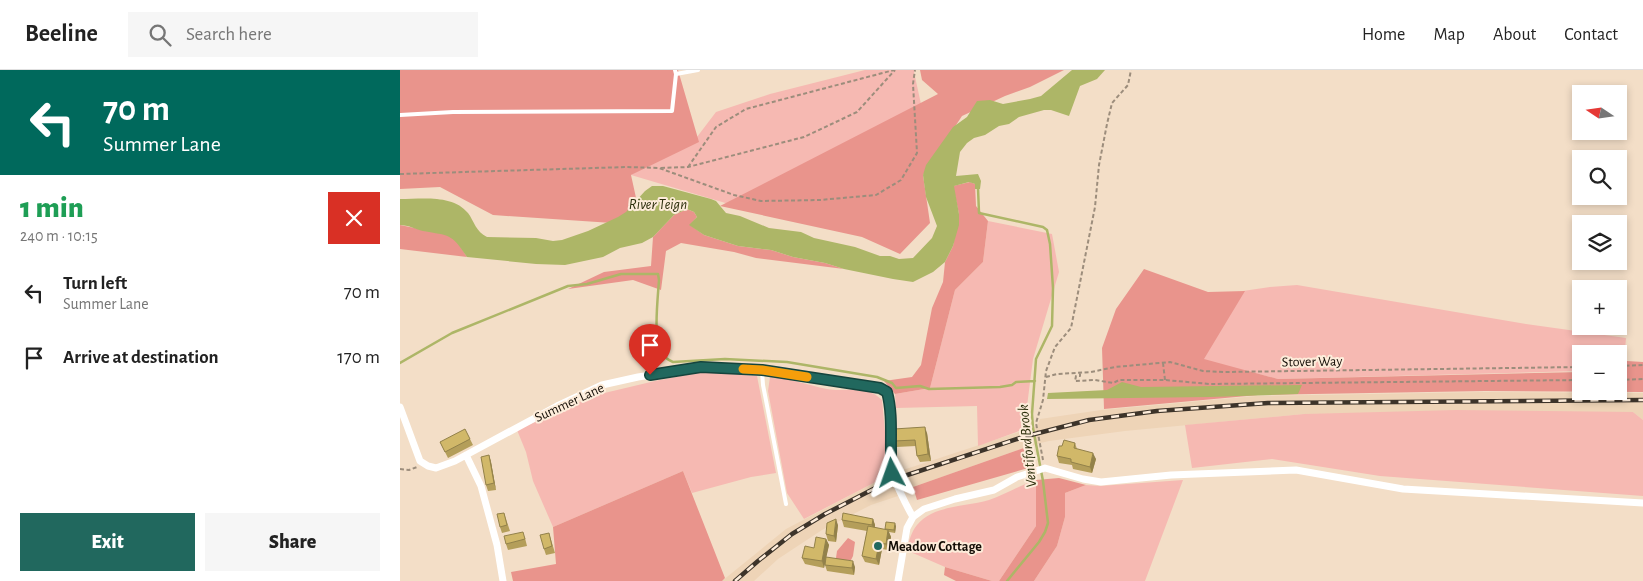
<!DOCTYPE html>
<html lang="en">
<head>
<meta charset="utf-8">
<style>
  body { margin:0; font-family:"Alegreya Sans",sans-serif; background:#f6f6f6; color:#222; height:100vh; display:flex; flex-direction:column; font-size:19px; white-space:nowrap }
  * { box-sizing:border-box; margin:0 }
  p { font-size:16px; color:#767676 }
  .icon { flex:none; width:28px; height:28px; fill:none; stroke:currentColor; stroke-width:2; stroke-linecap:round; stroke-linejoin:round }
  .map { position:relative; flex:1; overflow:hidden }
  .panel { display:flex; flex-direction:column; background:#fff; width:400px }
  .panel>* { flex:none }
  .guide { background:#00695c; color:#fff; overflow:hidden }
  .needle { width:32px; rotate:283deg }
  .tools { position:absolute; left:1172px; top:15px; display:grid; gap:10px }
  .tools a { display:grid; place-items:center; width:55px; height:55px; border-radius:0px; background:#fff; box-shadow:0 2px 8px #0003; font-size:25px }
  .pin { position:absolute; display:grid; place-items:center; width:42px; height:42px; color:#fff; margin:-51px -21px; border-radius:50% 50% 50% 0; rotate:-45deg; box-shadow:0 0 5px #0007 }
  .pin .icon { rotate:45deg }
  .me { position:absolute; width:55px; margin:-28px; rotate:356deg; stroke-linejoin:round; filter:drop-shadow(0 0 4px #0008) }
  .turn { display:flex; align-items:center; gap:18px; height:105px; padding:0 20px; font-size:22px }
  .turn .icon { width:65px; height:65px; stroke-width:2.5 }
  .turn b { display:block; font-size:35px; line-height:42px }
  .round { display:grid; place-items:center; flex:none; width:52px; height:52px; border-radius:0px; background:#f6f6f6 }
  .headline { display:flex; align-items:center; justify-content:space-between; height:85px; padding:0 20px }
  h1 { font-size:30px; font-weight:800; line-height:38px; color:#1e9e55 }
  .cta { display:flex; gap:10px; margin-top:auto; padding:10px 20px }
  .cta a { flex:1; height:58px; border-radius:0px; background:#21685e; color:#fff; font-size:20px; font-weight:800; line-height:58px; text-align:center }
  .cta a+a { background:#f6f6f6; color:#222 }
  ul { padding:0; list-style:none }
  li { display:flex; align-items:center; gap:15px; height:65px; padding:0 20px }
  li div { flex:1 }
  li b { display:block; font-size:19px }
  li em { font-style:normal }
  header { display:flex; align-items:center; gap:30px; box-sizing:border-box; height:70px; padding:0 25px; background:#fff; border-bottom:1px solid #e0e0e0 }
  header strong { font-size:24px }
  nav { display:flex; gap:28px; margin-inline-start:auto; font-size:18px }
  .search { width:350px; height:45px; background:#f6f6f6; display:flex; align-items:center; gap:12px; box-sizing:border-box; padding:0 18px; border-radius:0px; color:#767676; font-size:19px }
  main { display:flex; flex:1; min-height:0 }
  .map>svg:first-child { display:block }
  .built { fill:#eed4b7 }
  .green { fill:#f6b9b2 }
  .forest { fill:#e9948c }
  .water { fill:#adb667 }
  .lines { fill:none; stroke-linecap:round; stroke-linejoin:round }
  .stream { stroke:#adb667; stroke-width:2.5 }
  .path { stroke:#9c8d7c; stroke-width:2; stroke-dasharray:4 2.5; stroke-linecap:butt }
  .lane { stroke:#fff; stroke-width:4 }
  .street { stroke:#fff; stroke-width:7 }
  .rail-casing { stroke:#3d342a; stroke-width:4.5 }
  .rail { stroke:#fdecda; stroke-width:2.5; stroke-dasharray:8; stroke-linecap:butt }
  .wall { fill:#b49e5a }
  .shaded-wall { fill:#92814a }
  .building { fill:#d1b869; stroke:#92814a }
  .route-casing { stroke:#15443d; stroke-width:12 }
  .route { stroke:#21685e; stroke-width:9 }
  .slow { stroke:#f59e0b; stroke-width:9 }
  .poi-dot { fill:#21685e; stroke:#fdecda; stroke-width:2 }
  .labels { text-anchor:middle; stroke-width:4; stroke-linejoin:round; paint-order:stroke }
  .street-label { font-size:14px; fill:#120c05; stroke:#fdecda }
  .poi-label { font-size:14px; font-weight:bold; fill:#120c05; stroke:#fdecda; text-anchor:start }
  .water-label { font-size:15px; font-style:italic; fill:#2c2f0c; stroke:#fdecda }
</style>
</head>
<body>
<header>
<strong>Beeline</strong>
<div class="search"><svg class="icon" aria-label="search" viewBox="0 0 24 24"><circle cx="10" cy="10" r="6"/><path d="M15 15l6 6"/></svg>Search here</div>
<nav><a>Home</a><a>Map</a><a>About</a><a>Contact</a></nav>
</header>
<main>
<section class="panel">
<div class="guide">
<div class="turn"><svg class="icon" aria-label="left" viewBox="0 0 24 24"><path d="M17 20v-9H6M10 6l-5 5 5 5"/></svg><div><b>70 m</b>Summer Lane</div></div>
</div>
<div class="headline"><div><h1>1 min</h1><p>240 m · 10:15</p></div><a class="round" style="background:#d93025;color:#fff"><svg class="icon" aria-label="close" viewBox="0 0 24 24"><path d="M6 6l12 12M18 6L6 18"/></svg></a></div>
<ul>
<li><svg class="icon" aria-label="left" viewBox="0 0 24 24"><path d="M17 20v-9H6M10 6l-5 5 5 5"/></svg><div><b>Turn left</b><p>Summer Lane</p></div><em>70 m</em></li>
<li><svg class="icon" aria-label="arrive" viewBox="0 0 24 24"><path d="M6 21V4h12l-3 4 3 4H6"/></svg><div><b>Arrive at destination</b></div><em>170 m</em></li>
</ul>
<div class="cta"><a>Exit</a><a>Share</a></div>
</section>
<div class="map">
<svg width="1243" height="511" viewBox="0 0 1243 511">
  <rect width="100%" height="100%" fill="#f3dec7"/>
  <path class="built" d="M1084 322 1243 323V350L1233 342 904 344 725 361 649 371 632 375 513 417 503 400 637 356 640 349 701 340 856 326Z
    M489 405 498 426 471 435 422 460 378 489 354 511H322L386 459Z"/>
  <path class="green" d="M465 0H516L514 2 526 57 339 137 231 105 297 67 316 42 370 24Z
    M588 151 652 164 659 202 633 289 626 344 630 357 578 376 577 336 496 338 495 324 530 318 555 220 583 192Z
    M897 215 1126 254 1226 268 1224 292 1225 300H1219V284H1181V301L878 309 801 290 843 221 870 217Z
    M301 302 357 306 376 403 351 407 292 423 283 401 153 457 133 411 126 382 117 360 196 325 255 311Z
    M370 307C390 308 407 315 427 319 447 323 464 313 482 330L489 405 404 449 387 423 368 321Z
    M1056 340 1233 342 1243 350V426L980 406 872 389 792 398 785 355 904 344Z
    M636 410V456L599 511H592L545 497 506 480C509 472 511 462 517 455 533 435 566 437 589 430 605 425 620 415 636 410Z
    M783 410 745 511H634L657 476 665 447V423L686 415 700 416Z"/>
  <path class="forest" d="M0 0H278L299 72 231 105 242 155 93 145 40 117 0 119Z
    M520 0H664L630 17 605 26 562 46 523 105 530 153 500 184 462 167 320 136 538 24 522 10Z
    M570 112 575 114 576 136 588 151 583 192 555 220 530 318 495 324 484 311 512 307 521 295 532 238 543 212 545 192 553 176 559 144 553 116Z
    M287 139 294 142 297 147 290 155 304 165 338 176 371 180 393 187 425 193 444 199 356 188 334 182 281 173 266 181 261 220 233 210 168 219 204 202 251 196 253 167 274 145Z
    M0 155 49 165 57 171 67 187 0 179Z
    M744 199 808 222 845 221 804 289 878 309 1181 302V321H1219V301H1226L1227 291 1243 292V322L1085 321 858 325 704 339 702 278 716 239Z
    M632 375 635 396 517 430 513 417Z
    M283 401 325 508 322 511H113L111 502 156 494 153 457Z
    M659 408 686 415 665 423V447L657 476 634 511H599L636 456V410Z
    M448 468 455 472 453 486 451 490H438L436 488 437 481Z
    M545 497 592 511H556L544 505Z"/>
  <path class="water" d="M672 0H705L697 9 680 16 669 46 651 40H644L619 47 609 54 599 56 585 65 574 68 567 73 560 82 556 106 578 104 581 111 580 119H575V114L569 112 554 116 559 144V155L553 176 545 192 533 202 513 212 493 209 444 199 425 193 393 187 371 180 338 176 304 165 289 155 297 147 294 142 287 139 274 145 253 167 242 173 220 178 203 187 165 195 136 194 67 187C51 163 50 166 23 161 15 159 8 155 0 155V129C21 129 53 124 68 143 74 151 76 162 87 167L136 168 153 171 162 170 188 161 218 147 226 142 245 121 252 116H263L311 129 316 131 326 143 340 146 369 158 401 162 414 168 455 177 480 186H490L499 189 513 188 532 168 537 156 526 127 523 105 526 95 553 57 567 47 577 31 590 30 603 34 630 29 641 26Z
    M722 312 741 317 902 315 898 324 810 327 647 329 648 323 707 320Z"/>
  <g class="lines">
    <path class="stream" d="M578 118 579 143 643 157 647 160 650 174 653 218 652 256 636 289 632 344 633 358 643 411 648 453 645 462 639 472 607 511
      M0 293 52 263 168 216 187 214 221 204H258L259 210C258 226 253 269 261 282 264 287 268 290 273 292L325 289 387 292 477 307 492 313 496 318 520 316 529 319 600 317 612 315 616 312 635 311"/>
    <path class="path" d="M288 97 316 57 346 39 494 0
      M261 98 288 97 404 67 457 42 495 0
      M0 104 227 97 259 98 334 125 361 131 420 130 476 125 501 110 517 83 513 14 515 0
      M763 293 765 310
      M1219 296 1243 295
      M680 303V306H676L675 311 695 310 713 313 719 310H765L810 314 1181 310
      M646 307 657 304 691 302 715 297 770 292 803 301 824 302 1181 297
      M1219 310 1243 309
      M643 390 636 353 643 330 646 301 655 277 671 258 695 137 699 95 707 54 712 33 728 15 731 0
      M0 399 9 400 17 397"/>
    <path class="lane" d="M275 0 276 4 298 0
      M0 45 53 42 272 41 276 4
      M362 301 363 315 386 434"/>
    <path class="street" d="M0 337 20 391 28 396 36 398 55 391 157 336 202 315 238 307 301 297 362 300 480 318 487 322C494 348 487 374 492 400 494 411 507 437 513 447
      M66 385 81 416 97 475 103 511
      M498 511 507 458 513 447 524 439 555 429 594 420 617 407 645 398 683 409 701 412 771 405 896 400 1003 419 1243 433"/>
    <defs>
      <path id="rail" d="M335 511 358 491 392 464 425 444 489 411 623 367 689 350 757 341 868 333 1243 330"/>
    </defs>
    <use href="#rail" class="rail-casing"/>
    <use href="#rail" class="rail"/>
  </g>
  <path class="wall" d="M527 363 531 391 520 392 517 386 516 376 496 377 494 371Z
    M70 369 73 375 48 388 40 372Z
    M675 373 677 379 696 389 692 403 673 399 672 395 659 393 657 386 662 376Z
    M89 385 91 392 96 420 88 421 86 415Z
    M104 443 110 461 102 463 100 457Z
    M473 449 475 455V458L486 460 496 456 495 463 489 462 491 467 488 480 482 479 479 495 465 492 462 486 467 461 444 457 442 450Z
    M438 455 436 472 428 471 426 464Z
    M149 463 155 483 146 485 144 479Z
    M125 468 127 476 108 480 106 474Z
    M426 469 429 475 426 487 455 497 454 505 427 501 425 495V493L424 498 405 494 402 488Z"/>
  <path class="shaded-wall" d="M525 357 527 363 531 391 528 384Z
    M693 383 696 389 692 403 690 397Z
    M89 385 91 392 96 420 94 413Z
    M436 449 438 455 436 472 434 466Z
    M473 449 475 455 474 462 472 455Z
    M495 453 496 456 495 463 494 460Z
    M488 460 491 467 488 480 486 474Z
    M426 469 429 475 424 498 422 491Z
    M479 473 482 479 479 495 476 489Z
    M453 491 455 497 454 505 452 498Z"/>
  <path class="building" d="M525 357 528 384 517 386 515 370 494 371V359Z
    M65 359 70 369 45 382 40 372Z
    M664 370 675 373 674 378 693 383 690 397 671 392V389L657 386 659 376H662Z
    M89 385 94 413 86 415 81 387Z
    M104 443 107 455 100 457 97 444Z
    M443 443 473 449 472 455 442 450Z
    M436 449 434 466 426 464 427 453Z
    M486 452 495 453 494 460 485 459Z
    M468 456 488 460 486 474 479 473 476 489 462 486Z
    M123 462 125 469 106 474 104 466Z
    M149 463 152 476 144 479 140 465Z
    M416 467 426 469 422 491 402 488 405 476 414 478Z
    M426 487 453 491 452 498 425 495Z"/>
  <g class="lines">
    <defs>
      <path id="route" d="M250 305 301 297 362 300 480 318 487 322C494 348 489 376 492 403"/>
    </defs>
    <use href="#route" class="route-casing"/>
    <use href="#route" class="route"/>
    <path class="slow" d="M343 299 362 300 407 307"/>
  </g>
  <circle class="poi-dot" cx="478" cy="476" r="5"/>
  <g class="labels">
    <g class="street-label">
      <text transform="translate(912 291) rotate(-1)" y="5">Stover Way</text>
      <text transform="translate(169 332) rotate(-25)" y="5">Summer Lane</text>
    </g>
    <g class="poi-label">
      <text x="488" y="481">Meadow Cottage</text>
    </g>
    <g class="water-label">
      <text x="258" y="139">River Teign</text>
      <text transform="translate(627 376) rotate(-96)" y="5">Ventiford Brook</text>
    </g>
  </g>
</svg>
<div class="tools">
<a><svg class="needle" viewBox="-14 -14 28 28"><path d="M0-13l5 13h-10z" fill="#e53935"/><path d="M0 13l5-13h-10z" fill="#767676"/></svg></a>
<a><svg class="icon" aria-label="search" viewBox="0 0 24 24"><circle cx="10" cy="10" r="6"/><path d="M15 15l6 6"/></svg></a>
<a><svg class="icon" aria-label="layers" viewBox="0 0 24 24"><path d="M12 4l9 5-9 5-9-5zM3 14l9 5 9-5"/></svg></a>
<a>+</a>
<a>−</a>
</div>
<div class="pin" style="left:250px;top:305px;background:#d93025"><svg class="icon" aria-label="arrive" viewBox="0 0 24 24"><path d="M6 21V4h12l-3 4 3 4H6"/></svg></div>
<svg class="me" style="left:492px;top:403px" viewBox="-20 -20 40 40"><path d="M0-17L14 15 0 8-14 15z" fill="#21685e" stroke="#fff" stroke-width="4"/></svg>
</div>
</main>
</body>
</html>
